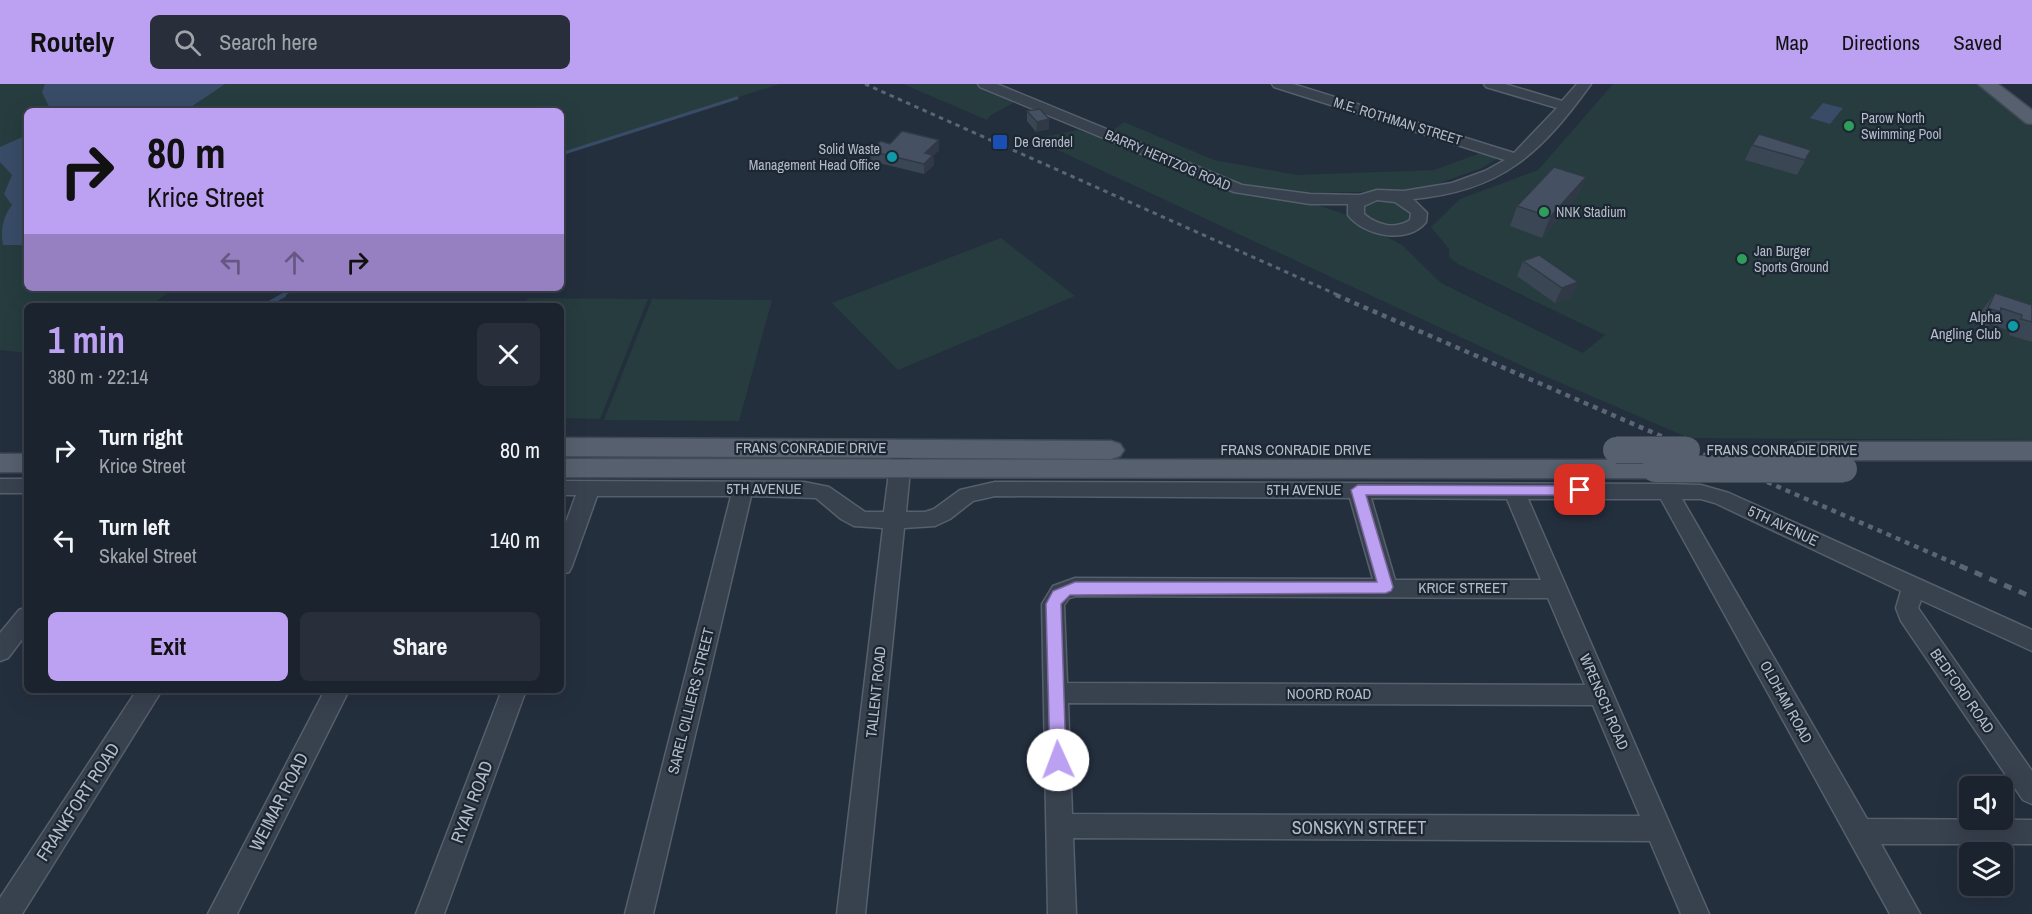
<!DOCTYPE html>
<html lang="en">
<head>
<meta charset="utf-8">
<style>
  body { margin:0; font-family:"Archivo Narrow",sans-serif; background:#282f3a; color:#f1f3f6; height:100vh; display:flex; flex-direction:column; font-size:22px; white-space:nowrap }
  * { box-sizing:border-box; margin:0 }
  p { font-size:20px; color:#a0a4aa }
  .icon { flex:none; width:33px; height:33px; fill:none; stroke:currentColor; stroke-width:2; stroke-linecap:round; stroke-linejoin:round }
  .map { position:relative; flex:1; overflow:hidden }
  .details { position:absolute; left:24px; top:219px; width:540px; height:390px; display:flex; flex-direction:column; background:#1b232e; border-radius:9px; box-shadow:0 6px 24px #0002,0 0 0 2px #39404a }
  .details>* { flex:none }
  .hud { position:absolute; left:24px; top:24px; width:540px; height:183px; border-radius:9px; box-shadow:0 6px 24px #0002,0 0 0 2px #39404a; background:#bca0f2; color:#111; overflow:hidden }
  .tools { position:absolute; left:1959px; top:692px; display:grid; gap:12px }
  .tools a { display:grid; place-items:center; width:54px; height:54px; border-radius:9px; background:#1b232e; box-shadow:0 6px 24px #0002,0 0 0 2px #39404a; font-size:30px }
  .pin { position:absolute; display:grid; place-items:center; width:51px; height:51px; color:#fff; margin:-26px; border-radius:12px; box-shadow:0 3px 9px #0006 }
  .me { position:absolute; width:66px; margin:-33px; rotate:358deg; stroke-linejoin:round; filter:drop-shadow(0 0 4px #0008) }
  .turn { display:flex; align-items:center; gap:21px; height:126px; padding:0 24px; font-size:27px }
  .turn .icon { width:78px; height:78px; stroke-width:2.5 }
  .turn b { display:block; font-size:42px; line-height:51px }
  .lanes { display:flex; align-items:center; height:57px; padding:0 24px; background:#0003; justify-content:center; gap:30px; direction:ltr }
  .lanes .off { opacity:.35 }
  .round { display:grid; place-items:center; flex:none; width:63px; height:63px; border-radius:9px; background:#282f3a }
  .headline { display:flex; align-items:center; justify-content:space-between; height:102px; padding:0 24px }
  h1 { font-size:36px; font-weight:700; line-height:45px; color:#bca0f2 }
  .button { display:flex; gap:12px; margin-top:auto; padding:12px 24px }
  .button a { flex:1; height:69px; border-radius:9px; background:#bca0f2; color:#111; font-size:24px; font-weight:700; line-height:69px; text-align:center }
  .button a+a { background:#282f3a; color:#f1f3f6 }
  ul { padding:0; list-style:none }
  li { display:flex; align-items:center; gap:18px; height:90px; padding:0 24px }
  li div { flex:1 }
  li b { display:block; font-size:22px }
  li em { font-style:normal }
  header { display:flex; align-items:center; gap:36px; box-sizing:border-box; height:84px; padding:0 30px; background:#bca0f2; color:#111 }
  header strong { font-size:28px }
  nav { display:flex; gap:33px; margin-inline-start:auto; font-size:21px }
  .search { width:420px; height:54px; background:#282f3a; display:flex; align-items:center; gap:15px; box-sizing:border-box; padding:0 21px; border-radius:9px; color:#a0a4aa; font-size:22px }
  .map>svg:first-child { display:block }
  .green { fill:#263c3f }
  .water { fill:#394c67 }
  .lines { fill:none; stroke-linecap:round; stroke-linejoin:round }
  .stream-far1 { stroke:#394c67; stroke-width:3 }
  .stream { stroke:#394c67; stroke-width:4.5 }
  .minor-casing { stroke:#565f6c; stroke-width:3 }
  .major-casing { stroke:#414a57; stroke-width:3 }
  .minor { fill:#38414e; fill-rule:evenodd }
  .major { fill:#56606e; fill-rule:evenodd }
  .rail-far2 { stroke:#5a6575; stroke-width:3; stroke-dasharray:4.5 4.5; stroke-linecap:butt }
  .rail-far1 { stroke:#5a6575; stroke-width:4.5; stroke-dasharray:5 5; stroke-linecap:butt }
  .rail { stroke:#5a6575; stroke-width:5; stroke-dasharray:8 8; stroke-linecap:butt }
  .major-bridge-casing { stroke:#414a57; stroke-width:28; stroke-linecap:butt }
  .major-bridge { stroke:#56606e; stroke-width:26 }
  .wall { fill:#3b4654 }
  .shaded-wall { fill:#303945 }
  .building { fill:#455162; stroke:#303945; stroke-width:1.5 }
  .route { fill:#bca0f2; stroke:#7a689d; stroke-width:1.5 }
  .leisure-dot { fill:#2e9e5b; stroke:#1d2633; stroke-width:2 }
  .transit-dot { fill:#1a4fb4; stroke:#1d2633; stroke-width:2 }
  .culture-dot { fill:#0f9aa8; stroke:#1d2633; stroke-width:2 }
  .labels { text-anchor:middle; stroke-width:4.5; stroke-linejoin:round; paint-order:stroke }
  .far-poi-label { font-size:14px; fill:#b4bcc9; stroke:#1d2633; text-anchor:start }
  .far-street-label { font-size:14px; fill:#b4bcc9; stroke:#1d2633 }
  .poi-label { font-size:15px; fill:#b4bcc9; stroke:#1d2633; text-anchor:end }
  .street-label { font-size:15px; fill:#b4bcc9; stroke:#1d2633 }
  .near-street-label { font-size:18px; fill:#b4bcc9; stroke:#1d2633 }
</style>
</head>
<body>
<header>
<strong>Routely</strong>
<div class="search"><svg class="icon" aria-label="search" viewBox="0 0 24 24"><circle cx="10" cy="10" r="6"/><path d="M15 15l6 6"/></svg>Search here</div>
<nav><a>Map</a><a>Directions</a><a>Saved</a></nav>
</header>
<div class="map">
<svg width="2032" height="830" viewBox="0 0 2032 830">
  <rect width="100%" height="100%" fill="#242f3e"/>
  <path class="green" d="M0 0H780L561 69V27H27V204H175L149 222H27V269L0 266Z
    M903 0H978L1013 15 1015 18 991 31 987 36Z
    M1613 0H1979L2032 43V356L1689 354 1540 290 1034 55 1078 46 1094 52 1097 51 1235 108 1311 119 1344 130 1402 161 1441 199 1583 269 1605 251 1458 180 1449 173V165L1431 143 1460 115 1538 86Z
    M1124 38 1214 76 1297 91 1434 86 1483 68 1498 74 1482 84 1426 104 1404 107 1302 109 1247 102 1231 98 1112 47Z
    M1380 115 1399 118 1412 128V135C1396 147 1380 141 1364 131L1363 122 1370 117Z
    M1001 154 1075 212 898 286 832 219Z
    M528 214 648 215 600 335 561 334V222H524Z
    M652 215 772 216 739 337 604 336Z"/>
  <path class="water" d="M45 0H225L185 27H51L42 8Z
    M1823 19 1843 24 1830 40 1810 34Z
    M27 51V161H3C0 146 3 133 12 121L4 110 12 91 0 78V63Z"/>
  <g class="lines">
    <path class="stream-far1" d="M561 70 737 14
      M281 212 295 204"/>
    <path class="stream" d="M264 222 284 211"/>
    <defs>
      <path id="minor" d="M978 0H997L1242 101 1310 110 1360 111 1377 106 1404 107 1452 99 1485 87 1505 76 1274 3 1272 0H1293L1514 69 1557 24 1486 3 1484 0H1505L1562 17 1577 0H1591C1541 69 1502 107 1413 115L1427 129 1426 138C1408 161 1364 152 1348 131V120H1310L1234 108 980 3ZM1377 116 1395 118 1411 129 1410 136C1395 146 1377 141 1364 130V122Z
        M902 358 909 360 912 365 906 428H925L934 425 960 406 995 398 1667 400 1701 401 1729 409 2032 546V567L1921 516 1918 524 2032 687V720L2023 716 1901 537 1896 524 1901 507 1715 419 1701 415H1682L1867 735 2032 736V760H1881L1920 830H1890L1661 415H1528L1709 830H1681L1650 757 1073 754 1076 830H1048L1042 520 1053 502 1075 494 1373 495 1350 414 995 412 973 417 950 435 935 442 904 444 865 830H837L883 444 854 442 841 435 816 414 751 412 653 830H625L731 412H597L572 482 569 488 561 490V452L576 411H561V397L804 398 829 403 865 428H884L892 365 895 360ZM1371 414 1507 415 1541 496H1395ZM1076 512 1548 514 1585 601 1067 599 1064 521 1069 514ZM1068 619 1593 621 1640 732 1072 730Z
        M0 395H27V409H0Z
        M27 523V549L8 574 0 577V549L19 526Z
        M137 606H162L22 830H0V814Z
        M325 606H349L237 830H208Z
        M502 606H526L444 830H416Z"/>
      <path id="major" d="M1978 0H1998L2032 26V40L2026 39Z
        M561 354 1111 357 1120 360 1124 366 1120 372 1111 375 561 372Z
        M1800 358H2032V376H1800L1791 373 1787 367 1791 361Z
        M0 370H27V388H0Z
        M561 375 1655 376 1664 378 1668 385 1664 392 1655 394 561 393Z"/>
    </defs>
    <use href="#minor" class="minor-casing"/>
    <use href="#major" class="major-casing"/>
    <use href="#minor" class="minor"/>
    <use href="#major" class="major"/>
    <path class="rail-far2" d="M865 0 1340 212"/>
    <path class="rail-far1" d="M1336 211 1963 483"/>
    <path class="rail" d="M1960 482 2032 513"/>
    <defs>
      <path id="major-bridge" d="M1616 366H1687
        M1655 385H1844"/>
    </defs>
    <use href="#major-bridge" class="major-bridge-casing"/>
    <use href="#major-bridge" class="major-bridge"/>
  </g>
  <path class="wall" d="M1027 27 1049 45 1036 48 1027 37Z
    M890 60 939 66 933 72 934 81 924 90 871 77 870 67Z
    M1752 61 1811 66 1797 91 1745 76Z
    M1586 93 1577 113 1542 154 1510 142 1517 122Z
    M1523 177 1578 198 1571 214 1555 219 1517 192Z
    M1995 209 2032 221V258L2009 251 2010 247 1990 240 1987 243 1976 239 1983 225Z"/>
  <path class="shaded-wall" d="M1049 35V45L1036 48 1037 38Z
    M939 56V66L933 72 934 81 924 90V80L925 69Z
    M1586 93 1577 113 1542 154 1550 133Z
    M1578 198 1571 214 1555 219 1562 204Z"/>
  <path class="building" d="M1040 25 1049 35 1037 38 1027 27Z
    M902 47 939 56 925 69 933 71 924 80 870 67 881 57 890 60Z
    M1759 50 1811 66 1805 76 1752 61Z
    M1554 83 1586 93 1550 133 1517 122Z
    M1539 171 1578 198 1562 204 1523 177Z
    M1995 209 2032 221V238L2021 235 2022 231 2001 224 2000 228 1988 224Z"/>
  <path class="route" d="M1358 401 1580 402 1586 406 1580 411H1366L1393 503 1391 507 1386 509 1070 511 1061 520 1066 676 1064 681 1058 683 1052 681 1050 676 1046 520 1053 507 1075 498H1377L1351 406Z"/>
  <g class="leisure-dot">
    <circle cx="1849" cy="42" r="6"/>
    <circle cx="1544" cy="128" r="6"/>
    <circle cx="1742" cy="175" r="6"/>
  </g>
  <rect class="transit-dot" x="992" y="50" width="16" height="16" rx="3"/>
  <g class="culture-dot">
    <circle cx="892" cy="73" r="6"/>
    <circle cx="2013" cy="242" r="6"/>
  </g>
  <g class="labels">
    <g class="far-poi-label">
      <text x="1861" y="39">Parow North<tspan x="1861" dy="16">Swimming Pool</tspan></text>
      <text x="1014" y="63">De Grendel</text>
      <text x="880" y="70" text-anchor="end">Solid Waste<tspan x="880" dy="16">Management Head Office</tspan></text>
      <text x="1556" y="133">NNK Stadium</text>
      <text x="1754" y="172">Jan Burger<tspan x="1754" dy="16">Sports Ground</tspan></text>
    </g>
    <g class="far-street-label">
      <text transform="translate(1398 37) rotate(17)" y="5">M.E. ROTHMAN STREET</text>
      <text transform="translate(1168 76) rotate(23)" y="5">BARRY HERTZOG ROAD</text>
    </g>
    <g class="poi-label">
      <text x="2001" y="238">Alpha<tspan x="2001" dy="17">Angling Club</tspan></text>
    </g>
    <g class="street-label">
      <text x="811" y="369">FRANS CONRADIE DRIVE</text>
      <text x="1296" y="371">FRANS CONRADIE DRIVE</text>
      <text x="1782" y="371">FRANS CONRADIE DRIVE</text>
      <text x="764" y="410">5TH AVENUE</text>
      <text x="1304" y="411">5TH AVENUE</text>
      <text transform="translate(1783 442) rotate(25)" y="5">5TH AVENUE</text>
      <text x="1463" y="509">KRICE STREET</text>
      <text transform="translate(1962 607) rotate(55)" y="5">BEDFORD ROAD</text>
      <text transform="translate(876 608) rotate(-84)" y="5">TALLENT ROAD</text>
      <text x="1329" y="615">NOORD ROAD</text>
      <text transform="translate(691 617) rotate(-76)" y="5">SAREL CILLIERS STREET</text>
      <text transform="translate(1604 618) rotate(67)" y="5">WRENSCH ROAD</text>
      <text transform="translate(1786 618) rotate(61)" y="5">OLDHAM ROAD</text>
    </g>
    <g class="near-street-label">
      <text transform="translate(78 718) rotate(-57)" y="6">FRANKFORT ROAD</text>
      <text transform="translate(279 718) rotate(-63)" y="6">WEIMAR ROAD</text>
      <text transform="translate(472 718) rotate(-69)" y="6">RYAN ROAD</text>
      <text x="1359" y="750">SONSKYN STREET</text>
    </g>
  </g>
</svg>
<div class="tools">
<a><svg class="icon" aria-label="sound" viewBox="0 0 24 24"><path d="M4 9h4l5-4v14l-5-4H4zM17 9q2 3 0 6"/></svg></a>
<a><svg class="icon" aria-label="layers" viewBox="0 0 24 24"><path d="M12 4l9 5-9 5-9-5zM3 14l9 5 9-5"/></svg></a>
</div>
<div class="pin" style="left:1580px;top:406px;background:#d93025"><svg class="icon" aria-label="arrive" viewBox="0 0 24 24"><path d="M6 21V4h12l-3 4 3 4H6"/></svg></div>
<svg class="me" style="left:1058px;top:676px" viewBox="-20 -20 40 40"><circle r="19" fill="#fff"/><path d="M0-13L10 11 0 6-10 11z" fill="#bca0f2"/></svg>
<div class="hud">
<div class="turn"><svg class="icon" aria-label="right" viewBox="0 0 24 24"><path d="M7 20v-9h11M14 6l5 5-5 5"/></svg><div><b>80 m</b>Krice Street</div></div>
<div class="lanes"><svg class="icon off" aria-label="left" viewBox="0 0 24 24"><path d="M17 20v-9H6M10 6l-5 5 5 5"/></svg><svg class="icon off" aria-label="ahead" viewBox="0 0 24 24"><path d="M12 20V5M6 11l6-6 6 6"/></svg><svg class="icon" aria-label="right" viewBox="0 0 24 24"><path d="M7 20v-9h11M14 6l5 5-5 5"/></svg></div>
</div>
<section class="details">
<div class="headline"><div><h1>1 min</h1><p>380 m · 22:14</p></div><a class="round"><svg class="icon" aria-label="close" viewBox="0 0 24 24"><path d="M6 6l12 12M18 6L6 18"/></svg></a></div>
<ul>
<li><svg class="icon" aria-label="right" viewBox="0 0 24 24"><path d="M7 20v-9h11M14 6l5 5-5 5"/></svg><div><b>Turn right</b><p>Krice Street</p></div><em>80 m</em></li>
<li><svg class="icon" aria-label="left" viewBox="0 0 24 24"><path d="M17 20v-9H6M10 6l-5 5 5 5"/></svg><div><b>Turn left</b><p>Skakel Street</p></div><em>140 m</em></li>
</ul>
<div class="button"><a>Exit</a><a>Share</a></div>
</section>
</div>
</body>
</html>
